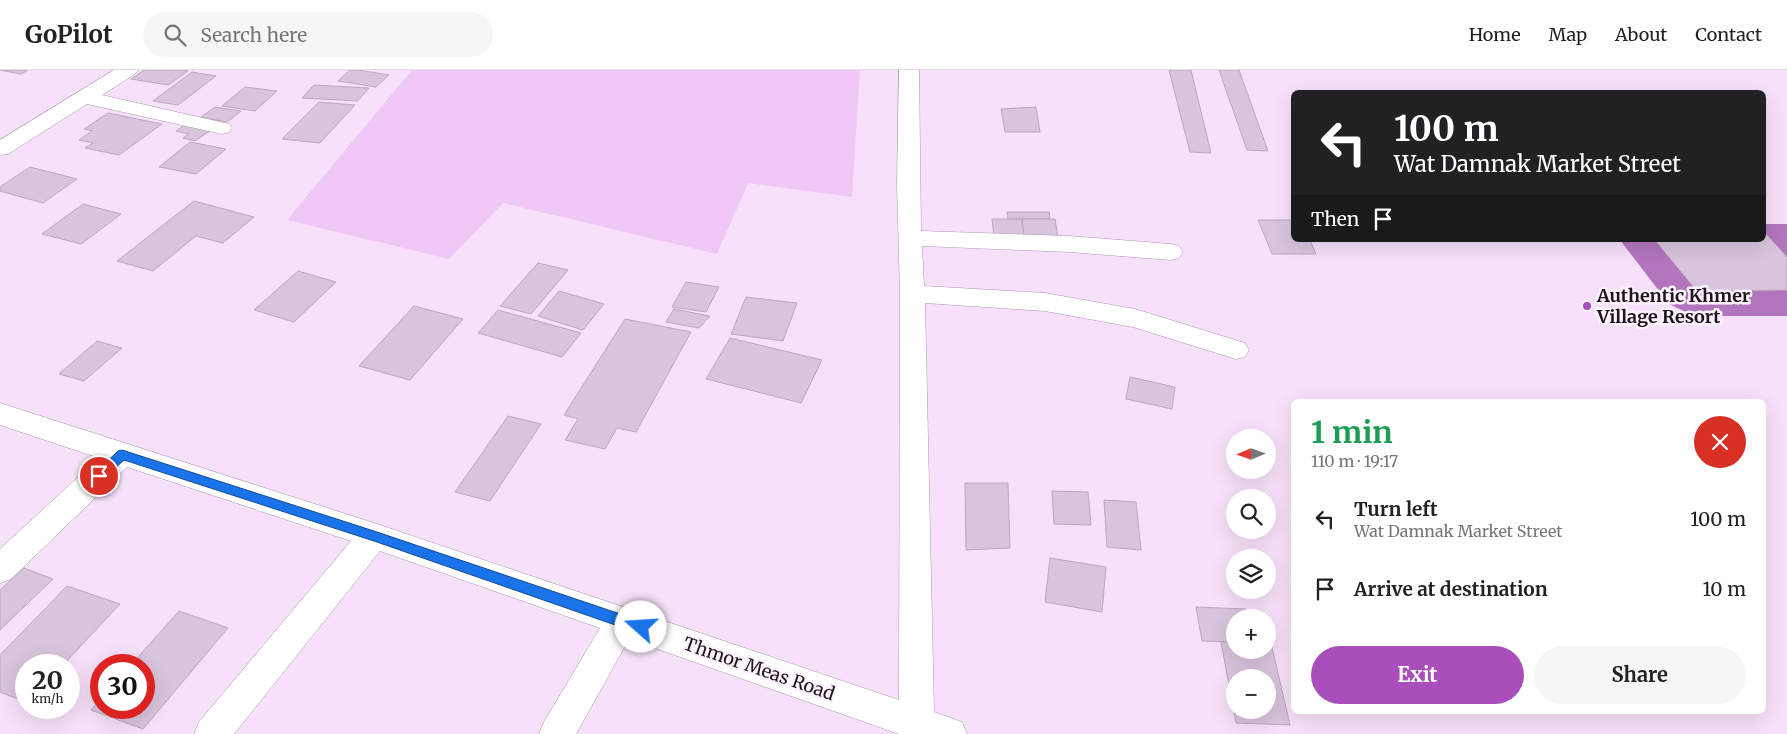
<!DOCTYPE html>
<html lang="en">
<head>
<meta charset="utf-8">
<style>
  body { margin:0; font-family:Merriweather,serif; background:#f6f6f6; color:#222; height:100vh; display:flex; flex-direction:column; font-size:19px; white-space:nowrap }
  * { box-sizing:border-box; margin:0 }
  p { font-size:16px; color:#767676 }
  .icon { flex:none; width:28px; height:28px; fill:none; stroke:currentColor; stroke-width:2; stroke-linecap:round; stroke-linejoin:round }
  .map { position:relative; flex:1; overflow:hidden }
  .panel { position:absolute; left:1291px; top:329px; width:475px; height:315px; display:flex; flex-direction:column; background:#fff; border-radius:8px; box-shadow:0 5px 20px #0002 }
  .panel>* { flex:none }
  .guide { position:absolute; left:1291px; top:20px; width:475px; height:152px; border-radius:8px; box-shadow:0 5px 20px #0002; background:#202124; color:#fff; overflow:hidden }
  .needle { width:32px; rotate:268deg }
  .tools { position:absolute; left:1226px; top:359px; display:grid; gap:10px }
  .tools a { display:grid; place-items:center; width:50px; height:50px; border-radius:50%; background:#fff; box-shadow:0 5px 20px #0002; font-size:25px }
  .speed { position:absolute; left:15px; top:584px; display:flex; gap:10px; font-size:25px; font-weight:700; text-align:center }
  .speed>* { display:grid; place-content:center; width:65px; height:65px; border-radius:50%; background:#fff; box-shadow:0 5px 20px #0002; line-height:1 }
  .speed small { font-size:12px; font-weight:400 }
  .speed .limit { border:8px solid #d22; background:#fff; color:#111 }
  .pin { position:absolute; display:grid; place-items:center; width:42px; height:42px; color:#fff; margin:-21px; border:2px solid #fff; border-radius:50%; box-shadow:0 1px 5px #0007 }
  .me { position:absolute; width:55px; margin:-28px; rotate:289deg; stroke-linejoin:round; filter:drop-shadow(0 0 4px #0008) }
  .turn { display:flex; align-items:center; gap:18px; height:105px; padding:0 20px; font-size:22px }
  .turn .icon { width:65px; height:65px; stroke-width:2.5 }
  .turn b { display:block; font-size:35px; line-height:42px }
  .then { display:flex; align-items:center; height:48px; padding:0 20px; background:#0003; gap:10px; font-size:19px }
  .round { display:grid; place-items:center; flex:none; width:52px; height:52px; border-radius:26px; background:#f6f6f6 }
  .headline { display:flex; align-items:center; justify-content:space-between; height:85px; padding:0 20px }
  h1 { font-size:30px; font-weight:700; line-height:38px; color:#1e9e55 }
  .primary-button { display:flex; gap:10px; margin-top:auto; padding:10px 20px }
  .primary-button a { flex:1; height:58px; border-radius:30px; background:#a94eba; color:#fff; font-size:20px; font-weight:700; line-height:58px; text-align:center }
  .primary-button a+a { background:#f6f6f6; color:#222 }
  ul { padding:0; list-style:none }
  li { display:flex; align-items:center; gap:15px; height:70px; padding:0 20px }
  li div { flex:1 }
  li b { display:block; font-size:19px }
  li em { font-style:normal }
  header { display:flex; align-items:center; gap:30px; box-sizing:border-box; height:70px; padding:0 25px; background:#fff; border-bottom:1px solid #e0e0e0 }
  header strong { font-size:24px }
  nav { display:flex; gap:28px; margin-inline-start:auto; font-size:18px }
  .search { width:350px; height:45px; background:#f6f6f6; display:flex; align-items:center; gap:12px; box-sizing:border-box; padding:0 18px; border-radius:28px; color:#767676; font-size:19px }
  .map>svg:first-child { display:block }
  .green { fill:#f0c8f7 }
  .water { fill:#b376be }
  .building { fill:#d9c4dd; stroke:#bda8c0; fill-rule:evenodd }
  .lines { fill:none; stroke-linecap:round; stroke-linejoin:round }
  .minor-casing { stroke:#ab97ae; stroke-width:1 }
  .minor { fill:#fff; fill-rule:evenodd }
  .route { fill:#1a73e8; stroke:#114b97 }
  .poi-dot { fill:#a94eba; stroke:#fcf3fd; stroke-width:2 }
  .labels { text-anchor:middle; stroke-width:5; stroke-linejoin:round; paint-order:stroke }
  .poi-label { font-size:18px; font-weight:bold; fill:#1c151e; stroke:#fcf3fd; text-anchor:start }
  .street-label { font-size:18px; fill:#1c151e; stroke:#fcf3fd }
</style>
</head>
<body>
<header>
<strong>GoPilot</strong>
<div class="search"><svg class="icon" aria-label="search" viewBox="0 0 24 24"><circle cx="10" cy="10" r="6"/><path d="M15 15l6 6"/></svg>Search here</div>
<nav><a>Home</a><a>Map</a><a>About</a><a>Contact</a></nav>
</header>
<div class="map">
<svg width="1787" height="664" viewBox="0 0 1787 664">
  <rect width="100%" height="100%" fill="#f7e1fa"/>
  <path class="green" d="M412 0H860L852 127 748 113 717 184 503 133 449 189 287 150Z"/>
  <path class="water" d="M1764 154H1787V187L1764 162Z
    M1620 170H1655L1697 221 1787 220V246H1694L1669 234Z"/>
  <path class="building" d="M0 0H28L21 4Z
    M144 0H182L188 1 168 15 131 9Z
    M350 0H358L389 5 376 17 338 11Z
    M1169 0H1191L1211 83 1190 82Z
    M1219 0H1239L1268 81 1247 80Z
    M192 2 216 6 178 35 153 31Z
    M314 15 369 18 358 31 302 28Z
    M245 17 277 21 255 41 222 36Z
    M319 32 355 35 320 73 282 69Z
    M215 37 241 41 227 52 201 47Z
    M1036 37 1040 62H1005L1001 39Z
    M108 43 162 54 119 85 85 78 93 73 79 70 92 61 84 59Z
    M186 54 211 60 195 71 183 68 189 64 176 61Z
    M190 72 226 79 196 104 159 97Z
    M30 97 77 109 43 133 0 121V117Z
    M194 131 254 147 223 173 196 166 153 201 117 191Z
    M83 134 121 144 81 174 42 164Z
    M1007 142H1049L1050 149H1008Z
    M992 149H1022L1024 167H994Z
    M1022 149H1055L1058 167H1024Z
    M1258 150H1294V170H1310L1316 184H1272Z
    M1764 162 1787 187V220L1697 221 1655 170H1764Z
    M538 193 568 200 531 244 500 236Z
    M298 201 336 212 294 252 254 240Z
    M686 212 719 217 706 242 672 237Z
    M559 221 604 234 583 260 538 246Z
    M746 227 797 233 783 271 731 264Z
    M414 236 463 249 410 310 359 296Z
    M674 239 710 246 699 258 666 252Z
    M498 240 581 263 562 287 478 263Z
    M625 249 691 262 636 362 617 358 605 379 565 370 578 349 564 345Z
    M730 268 822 290 801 333 706 309Z
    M97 271 122 278 84 311 59 304Z
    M1130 307 1175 317 1172 339 1126 329Z
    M508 346 541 354 490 431 455 422Z
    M965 413H1008L1010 478 966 480Z
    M1052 421 1088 422 1091 455 1054 454Z
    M1104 430 1136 432 1141 480 1107 477Z
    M1050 488 1106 497 1102 542 1045 532Z
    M24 498 53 509 0 560V520Z
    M67 516 120 534 63 595H26V632L0 622V585Z
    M1196 537 1246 539 1248 548H1235V572L1202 571Z
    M179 541 228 558 143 659 91 640 101 629V638H144V595H131Z
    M1221 572H1235V580H1268V573H1271L1290 655 1236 653ZM1235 608H1268V640H1235Z"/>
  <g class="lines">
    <defs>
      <path id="minor" d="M114 0H138L135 4 102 25 229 54 232 58 229 62 222 64 87 34 8 84 0 85V70Z
        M899 0H919L921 161 1069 166 1171 174 1179 176 1183 182 1179 188 1171 190 1069 182 922 176 924 216 1045 223 1135 239 1245 273 1249 280 1245 287 1236 289 1133 257 1045 241 925 233 934 642 962 652 967 664H899L629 569 576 664H539L544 652 600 558 380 481 234 664H194L199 652 351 471 127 397 11 509 0 513V479L99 388 0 355V333L374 453 899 630 900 224 897 114Z"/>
    </defs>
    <use href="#minor" class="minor-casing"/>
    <use href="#minor" class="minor"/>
  </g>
  <path class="route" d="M122 380 374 461 641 551 646 553 648 557 646 562 641 564 374 471 124 390 103 409H95L93 406 95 403 118 381Z"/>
  <circle class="poi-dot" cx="1587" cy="236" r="5"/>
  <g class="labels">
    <g class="poi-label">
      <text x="1597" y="232">Authentic Khmer<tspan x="1597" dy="21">Village Resort</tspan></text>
    </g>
    <g class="street-label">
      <text transform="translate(759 599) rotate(19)" y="6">Thmor Meas Road</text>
    </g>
  </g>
</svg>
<div class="tools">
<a><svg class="needle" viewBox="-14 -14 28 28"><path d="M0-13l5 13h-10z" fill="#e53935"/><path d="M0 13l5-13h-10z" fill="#767676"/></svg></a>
<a><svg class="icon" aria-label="search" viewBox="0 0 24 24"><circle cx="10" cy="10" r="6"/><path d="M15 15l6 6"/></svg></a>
<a><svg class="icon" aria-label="layers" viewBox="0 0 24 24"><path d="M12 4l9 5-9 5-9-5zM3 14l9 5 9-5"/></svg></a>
<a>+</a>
<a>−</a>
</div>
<div class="speed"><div>20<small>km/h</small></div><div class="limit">30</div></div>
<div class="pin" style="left:99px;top:406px;background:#d93025"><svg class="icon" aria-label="arrive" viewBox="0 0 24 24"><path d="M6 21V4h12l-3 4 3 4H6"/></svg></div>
<svg class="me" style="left:641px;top:557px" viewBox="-20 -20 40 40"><circle r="19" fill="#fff"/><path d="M0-13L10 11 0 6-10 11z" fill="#1a73e8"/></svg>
<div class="guide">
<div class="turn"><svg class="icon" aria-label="left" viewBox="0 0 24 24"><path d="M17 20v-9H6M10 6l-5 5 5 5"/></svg><div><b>100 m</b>Wat Damnak Market Street</div></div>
<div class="then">Then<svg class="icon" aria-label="arrive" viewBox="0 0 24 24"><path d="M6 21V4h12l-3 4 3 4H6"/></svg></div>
</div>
<section class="panel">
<div class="headline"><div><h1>1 min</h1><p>110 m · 19:17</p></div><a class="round" style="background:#d93025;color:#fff"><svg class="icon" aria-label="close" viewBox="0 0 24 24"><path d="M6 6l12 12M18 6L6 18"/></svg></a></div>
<ul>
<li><svg class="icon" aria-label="left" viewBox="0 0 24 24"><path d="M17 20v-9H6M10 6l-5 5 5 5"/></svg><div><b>Turn left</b><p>Wat Damnak Market Street</p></div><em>100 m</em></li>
<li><svg class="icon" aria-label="arrive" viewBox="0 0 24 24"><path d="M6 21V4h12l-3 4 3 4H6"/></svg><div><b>Arrive at destination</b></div><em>10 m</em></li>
</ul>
<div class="primary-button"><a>Exit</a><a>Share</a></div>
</section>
</div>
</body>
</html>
